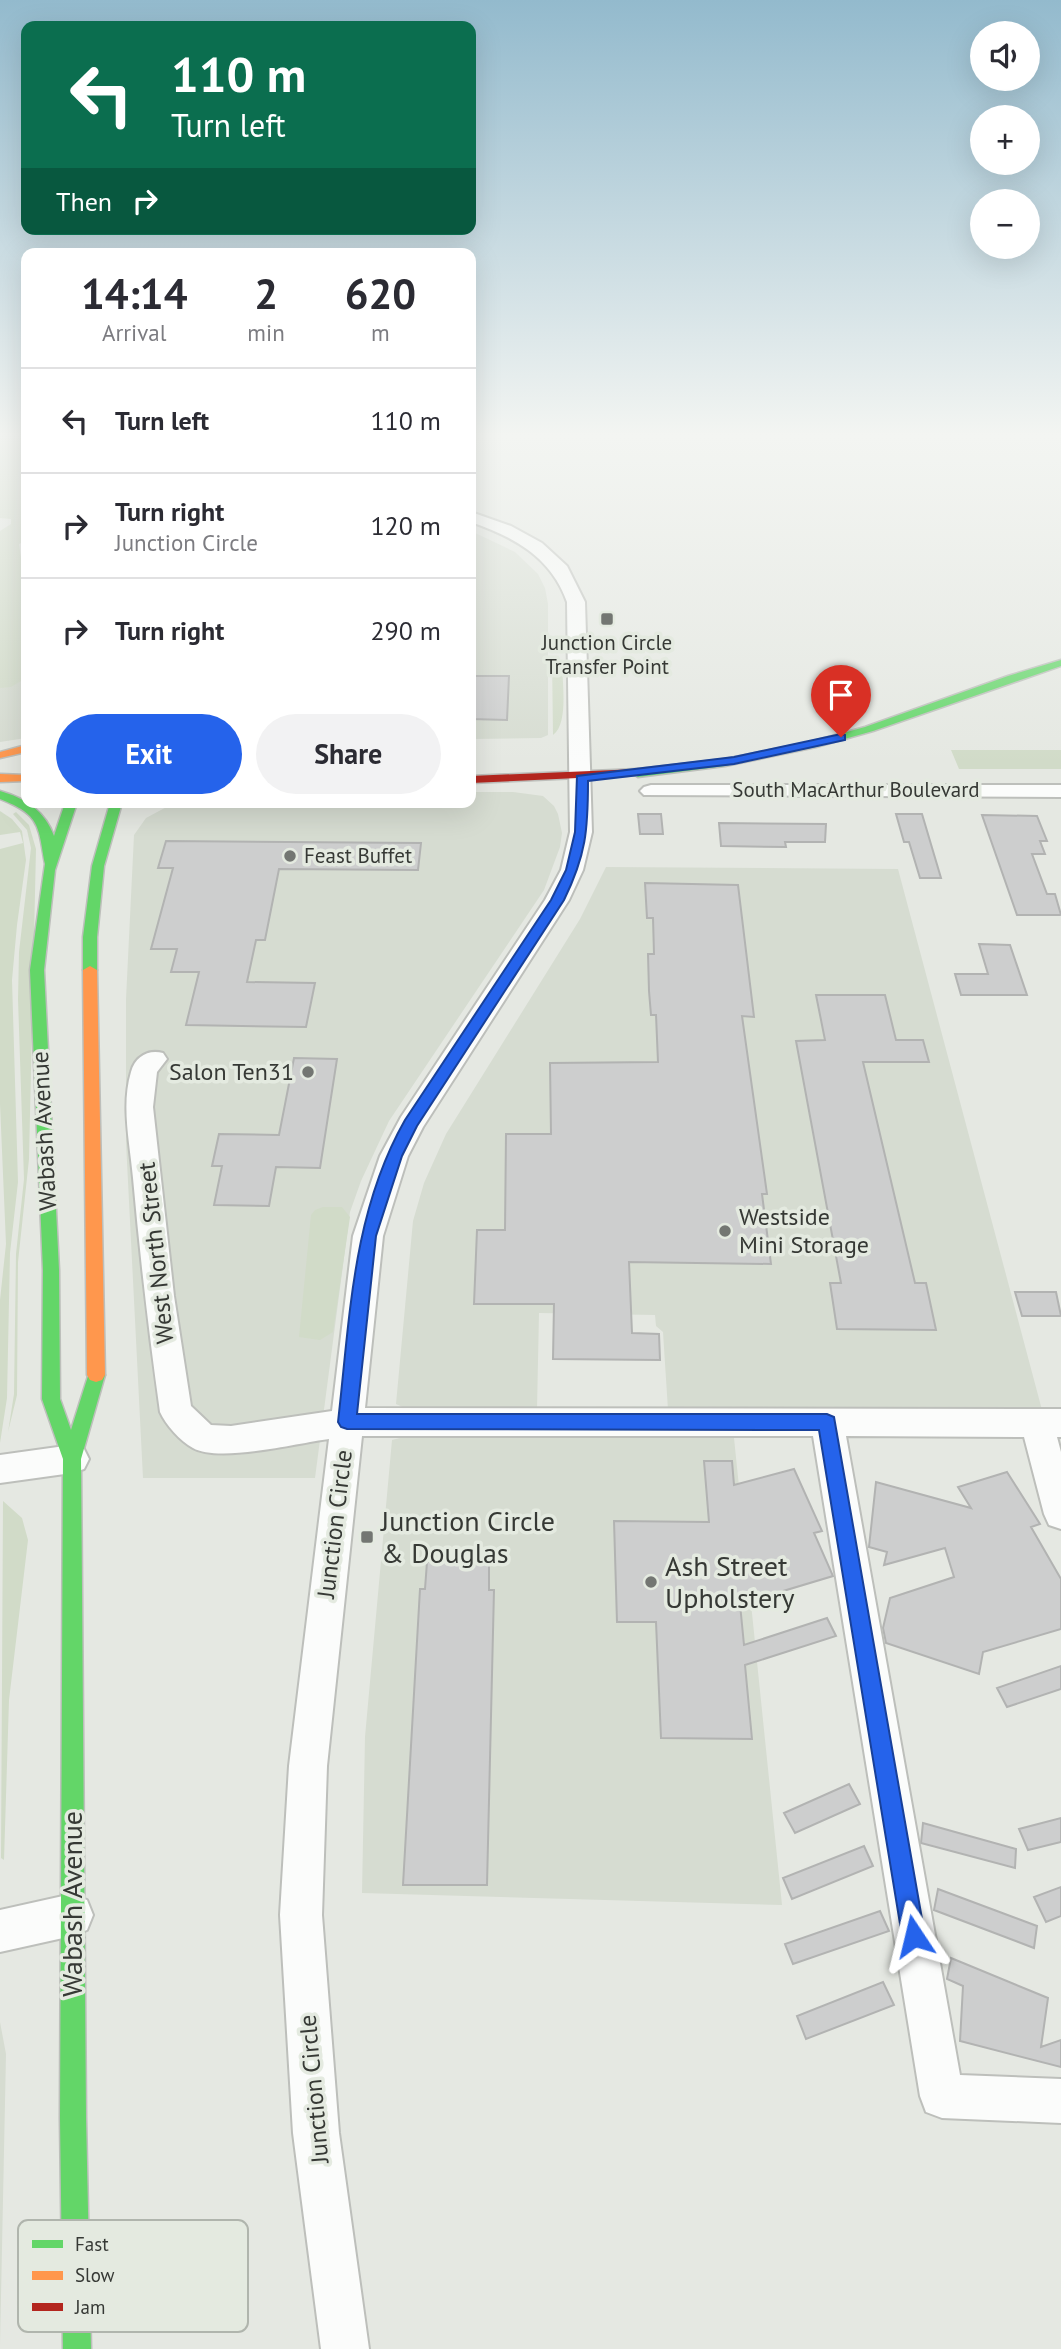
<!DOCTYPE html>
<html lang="en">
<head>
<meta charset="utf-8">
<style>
  body { margin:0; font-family:"PT Sans",sans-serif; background:#f2f2f3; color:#2b2b33; height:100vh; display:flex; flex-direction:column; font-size:26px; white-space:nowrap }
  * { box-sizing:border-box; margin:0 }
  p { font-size:23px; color:#7c7c81 }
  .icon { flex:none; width:38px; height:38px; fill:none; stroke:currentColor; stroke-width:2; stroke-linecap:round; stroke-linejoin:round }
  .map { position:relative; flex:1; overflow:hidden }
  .panel { position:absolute; left:21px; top:248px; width:455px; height:560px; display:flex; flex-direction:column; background:#fff; border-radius:14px; box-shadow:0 7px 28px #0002 }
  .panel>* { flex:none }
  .guide { position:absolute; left:21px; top:21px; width:455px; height:214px; border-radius:14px; box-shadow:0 7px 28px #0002; background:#0b6e4f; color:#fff; overflow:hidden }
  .controls { position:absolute; left:970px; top:21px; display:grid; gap:14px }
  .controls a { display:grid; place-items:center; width:70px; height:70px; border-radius:50%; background:#fff; box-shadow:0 7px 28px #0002; font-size:35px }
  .pin { position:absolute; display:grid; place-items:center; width:60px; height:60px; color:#fff; margin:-72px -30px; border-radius:50% 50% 50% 0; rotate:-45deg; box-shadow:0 0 7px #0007 }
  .pin .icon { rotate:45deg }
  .me { position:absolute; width:77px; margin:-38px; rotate:350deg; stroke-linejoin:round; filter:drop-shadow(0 0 5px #0008) }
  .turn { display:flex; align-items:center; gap:24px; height:147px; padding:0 35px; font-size:32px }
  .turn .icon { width:91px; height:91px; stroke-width:2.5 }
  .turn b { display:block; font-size:49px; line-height:60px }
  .then { display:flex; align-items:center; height:66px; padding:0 35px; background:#0003; gap:14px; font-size:26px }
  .eta { display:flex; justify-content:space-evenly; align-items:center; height:119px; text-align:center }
  .eta b { font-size:42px; font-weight:800; line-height:49px }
  .cta { display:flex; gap:14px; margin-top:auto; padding:14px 35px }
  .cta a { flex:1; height:80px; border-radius:42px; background:#2563eb; color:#fff; font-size:28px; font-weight:800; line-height:80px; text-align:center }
  .cta a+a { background:#f2f2f3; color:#2b2b33 }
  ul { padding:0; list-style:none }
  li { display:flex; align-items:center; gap:21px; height:105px; padding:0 35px; border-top:2px solid #e1e1e2 }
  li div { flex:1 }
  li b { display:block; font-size:26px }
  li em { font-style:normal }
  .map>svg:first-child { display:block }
  .built { fill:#d6dcd1 }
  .green { fill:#d1dbc8 }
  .building { fill:#cdcece; stroke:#b2b3b2; stroke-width:2 }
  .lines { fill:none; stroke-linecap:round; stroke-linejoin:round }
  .street-casing { stroke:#bdbfbb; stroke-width:4 }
  .fast-casing { stroke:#bdbfbb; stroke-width:3 }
  .slow-casing { stroke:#bdbfbb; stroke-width:3 }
  .jam-casing { stroke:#bdbfbb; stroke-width:3 }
  .street { fill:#fbfcfb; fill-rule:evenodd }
  .fast { fill:#63d668; fill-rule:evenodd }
  .slow { fill:#ff974d; fill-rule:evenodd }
  .jam { fill:#b3261e; fill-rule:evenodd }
  .route { fill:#2563eb; stroke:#184099; stroke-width:2 }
  .poi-dot { fill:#737672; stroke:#e4eae0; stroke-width:2.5 }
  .labels { text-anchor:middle; stroke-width:7; stroke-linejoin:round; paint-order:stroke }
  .far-poi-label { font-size:21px; fill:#363935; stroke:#e4eae0 }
  .far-street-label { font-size:21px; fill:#363935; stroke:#e4eae0 }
  .poi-label { font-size:24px; fill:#363935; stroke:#e4eae0; text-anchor:end }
  .street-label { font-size:24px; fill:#363935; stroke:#e4eae0 }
  .near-poi-label { font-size:28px; fill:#363935; stroke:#e4eae0; text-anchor:start }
  .near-street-label { font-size:28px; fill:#363935; stroke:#e4eae0 }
  .key { fill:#e4eae0; stroke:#b0b5ad; stroke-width:2 }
  .key-label { font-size:19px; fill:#363935 }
</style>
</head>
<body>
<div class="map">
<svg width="1061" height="2349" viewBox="0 0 1061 2349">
  <rect width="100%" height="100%" fill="#e5e8e2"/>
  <path class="built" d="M471 531 515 552 538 574 545 588 548 604V735L541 738 471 739Z
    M0 647H26V738L0 742Z
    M471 792H513L543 796 554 806 558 814 562 833 560 847 544 890 389 1121 361 1181 350 1212 315 1478H143L126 1142V999L134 835 146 818 174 803H471Z
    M606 867 898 869 1042 1410H668L663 1332 656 1326 655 1315 539 1313 537 1409 405 1408 396 1404 413 1221 424 1183 446 1134 580 919Z
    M412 1435 734 1438 782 1905 362 1893 365 1737 392 1440Z
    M0 2022 6 2054 0 2345Z"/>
  <path class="green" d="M0 435H26V541L19 544 26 592V635L22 639 26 653V678L11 687 0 688V531L11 524V519L0 518Z
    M552 658 562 661C562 680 569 724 553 735Z
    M951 750H1061V769H959Z
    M0 811 12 819 22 831 26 860 17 925 12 980 18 1182 10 1253 7 1398 0 1443V1300L6 1244 0 1104V849L23 843 20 832 0 835Z
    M16 812 29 825 36 849 29 1159 18 1262 17 1395 8 1432 14 1394 16 1254 24 1179 18 999 19 952 31 848 27 830 13 814Z
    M323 1207H342L350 1217 333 1332 320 1340 299 1337 311 1215 315 1210Z
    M3 1501 22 1518 28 1540 9 1700 4 1860 1 1858Z"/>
  <path class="building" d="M471 676H509L507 720 471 719Z
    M638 814H661L663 834H640Z
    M896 814H922L941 878H920L909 842H904Z
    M982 815 1037 816 1047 841H1040L1045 854H1032L1047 894H1055L1061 915H1017Z
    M719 823 826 824 825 842H785L786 847 721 846Z
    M166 841 421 843 418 870 279 869 265 940H256L247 982 315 983 306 1027 186 1025 199 972H171L177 949H151L173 868H158Z
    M645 883 738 885 754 1017 742 1016 767 1194H762L771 1264 629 1262 632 1333 659 1334 660 1360 553 1359 554 1304H474L477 1230H505L506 1134H551L550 1063 658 1062 656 1015H651L649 991 648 954H654L653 918H647Z
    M979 944 1010 945 1027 995H961L955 974H988Z
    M816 995H885L896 1040H923L929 1062H863L915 1283H926L936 1330 837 1329 830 1283H841L796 1041 825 1040Z
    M294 1058 337 1059 320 1168 276 1167 269 1206 214 1205 222 1166H212L219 1134 279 1135Z
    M1015 1292H1056L1061 1316H1022Z
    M704 1461H732L734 1485 794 1469 822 1531 814 1533 833 1576 740 1604 744 1645 827 1618 836 1636 745 1665 752 1739 661 1738 656 1622H617L614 1521 709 1522Z
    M1007 1472 1040 1524 1031 1527 1061 1579V1629L983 1652 979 1674 886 1643 883 1628 890 1598 954 1577 945 1548 884 1565 887 1552 869 1547 876 1482 971 1508 958 1487Z
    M427 1562H489V1590H494L487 1885H403L420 1589H425Z
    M1061 1666V1689L1007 1707 997 1688Z
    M849 1784 860 1804 795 1833 784 1813Z
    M1061 1818V1842L1028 1850 1019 1829Z
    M923 1823 1016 1849 1015 1868 921 1843Z
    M864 1846 873 1866 792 1899 783 1878Z
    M1061 1887V1916L1046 1922 1034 1897Z
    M938 1889 1037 1926 1034 1948 934 1910Z
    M880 1911 889 1931 793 1964 785 1944Z
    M951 1958 1048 1998 1041 2047 1061 2040V2067L960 2041 963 1986 947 1979Z
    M883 1982 894 2005 806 2039 797 2016Z"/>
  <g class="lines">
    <defs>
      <path id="street" d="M471 512 511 526 542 543 567 566 585 602 592 832 583 870 569 900 423 1127 408 1156 383 1236 365 1408 1061 1409V1437H1057L1061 1452V1529L1049 1525 1044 1514 1024 1437 846 1436 960 2075 1061 2079V2123L942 2118 926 2112 920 2096 813 1436H362L327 1766 322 1915 339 2133 369 2349H321L293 2133 280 1915 289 1766 329 1439C298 1443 219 1463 193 1448 180 1441 166 1425 160 1412 149 1334 140 1256 133 1178 130 1144 121 1105 131 1072 135 1056 149 1049 163 1053L167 1059 157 1072 153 1107 174 1296 191 1406 211 1425 231 1426 332 1411 353 1236 380 1156 401 1117 545 900 561 870 570 832 567 602C551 557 514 537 471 522Z
        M651 785H1061V797L644 795 640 791 644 787Z
        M72 1445 84 1449 89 1459 84 1469 72 1473 0 1483V1455Z
        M72 1894 87 1900 93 1915 87 1930 72 1936 0 1952V1910Z"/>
      <path id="fast" d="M1061 660V666L873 731 816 747 725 766 638 777 632 773 638 769 725 759 810 742 865 727 1008 676Z
        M0 791C25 798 45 811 54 836L65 803H77L55 870 44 970 59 1270 60 1399 71 1430 90 1370 96 1368 102 1370 105 1375 81 1459 86 2118 91 2349H63L60 2118 63 1459 42 1399 43 1270 30 970 45 864C38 826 41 815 0 799Z
        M110 803H122L104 866 97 937V970L90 974 83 970V937L92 866Z"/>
      <path id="slow" d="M26 745V752L0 758V752Z
        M0 774 26 775V781L0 782Z
        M90 966 97 970 105 1375 102 1380 96 1382 90 1380 87 1375 83 970Z"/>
      <path id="jam" d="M638 769 644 773 642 775 471 783V776Z"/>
    </defs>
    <use href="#street" class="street-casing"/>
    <use href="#fast" class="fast-casing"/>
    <use href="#slow" class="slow-casing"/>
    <use href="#jam" class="jam-casing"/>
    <use href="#street" class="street"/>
    <use href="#fast" class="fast"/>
    <use href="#slow" class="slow"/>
    <use href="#jam" class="jam"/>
  </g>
  <linearGradient id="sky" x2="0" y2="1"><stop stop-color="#93bacd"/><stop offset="0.57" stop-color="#f3f5f2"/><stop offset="1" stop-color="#f3f5f2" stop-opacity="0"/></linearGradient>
  <rect width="1061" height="763" fill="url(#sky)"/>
  <path class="route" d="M841 734 845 735V740L734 764 588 781C588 830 586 855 564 900L417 1126 402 1156 376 1236 357 1414H827L834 1417 925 1936 922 1944 914 1948 905 1944 902 1936 819 1430 347 1429 341 1427 338 1422C350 1318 352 1213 405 1120L551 900 566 870 575 832 577 776 734 757Z"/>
  <g class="poi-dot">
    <rect x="600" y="612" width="14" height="14" rx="3.5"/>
    <circle cx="290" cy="856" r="7"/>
    <circle cx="308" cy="1072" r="7"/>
    <circle cx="725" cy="1231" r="7"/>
    <rect x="360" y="1530" width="14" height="14" rx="3.5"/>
    <circle cx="651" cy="1582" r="7"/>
  </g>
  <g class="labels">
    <g class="far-poi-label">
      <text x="607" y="650">Junction Circle<tspan x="607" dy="24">Transfer Point</tspan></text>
      <text x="304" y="863" text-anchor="start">Feast Buffet</text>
    </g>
    <g class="far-street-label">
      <text x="856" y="797">South MacArthur Boulevard</text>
    </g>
    <g class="poi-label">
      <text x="294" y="1080">Salon Ten31</text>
      <text x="739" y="1225" text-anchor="start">Westside<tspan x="739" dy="28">Mini Storage</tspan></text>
    </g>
    <g class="street-label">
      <text transform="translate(44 1131) rotate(-93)" y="8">Wabash Avenue</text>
      <text transform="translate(156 1253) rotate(-96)" y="8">West North Street</text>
      <text transform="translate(335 1524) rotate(-83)" y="8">Junction Circle</text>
      <text transform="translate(314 2089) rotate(-95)" y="8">Junction Circle</text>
    </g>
    <g class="near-poi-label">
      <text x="381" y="1531">Junction Circle<tspan x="381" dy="32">&amp; Douglas</tspan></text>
      <text x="665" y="1576">Ash Street<tspan x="665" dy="32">Upholstery</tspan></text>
    </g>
    <g class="near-street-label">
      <text transform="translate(72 1904) rotate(-90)" y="10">Wabash Avenue</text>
    </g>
  </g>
  <rect x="18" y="2220" width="230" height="112" rx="10" class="key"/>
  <rect x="32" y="2240" width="31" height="8" fill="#63d668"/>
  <rect x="32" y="2271" width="31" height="9" fill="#ff974d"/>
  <rect x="32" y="2303" width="31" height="8" fill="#b3261e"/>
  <g class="key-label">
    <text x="75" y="2251">Fast</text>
    <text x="75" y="2282">Slow</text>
    <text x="75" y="2314">Jam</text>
  </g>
</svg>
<div class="controls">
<a><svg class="icon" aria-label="sound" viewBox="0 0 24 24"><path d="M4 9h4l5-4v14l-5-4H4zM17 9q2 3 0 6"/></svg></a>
<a>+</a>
<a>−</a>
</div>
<div class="pin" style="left:841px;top:737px;background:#d93025"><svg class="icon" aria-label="arrive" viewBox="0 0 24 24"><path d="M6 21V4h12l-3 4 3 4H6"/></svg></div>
<svg class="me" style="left:914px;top:1936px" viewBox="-20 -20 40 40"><path d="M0-17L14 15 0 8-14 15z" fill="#2563eb" stroke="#fff" stroke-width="4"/></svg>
<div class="guide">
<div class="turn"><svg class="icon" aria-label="left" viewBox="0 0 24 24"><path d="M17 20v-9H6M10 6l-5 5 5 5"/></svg><div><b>110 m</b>Turn left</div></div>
<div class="then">Then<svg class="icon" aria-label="right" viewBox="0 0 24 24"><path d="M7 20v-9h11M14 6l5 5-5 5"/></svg></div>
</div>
<section class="panel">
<div class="eta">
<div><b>14:14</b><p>Arrival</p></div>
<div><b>2</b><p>min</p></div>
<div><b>620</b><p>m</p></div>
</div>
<ul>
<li><svg class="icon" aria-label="left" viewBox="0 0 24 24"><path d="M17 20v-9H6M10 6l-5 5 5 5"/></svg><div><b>Turn left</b></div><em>110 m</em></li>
<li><svg class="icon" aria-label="right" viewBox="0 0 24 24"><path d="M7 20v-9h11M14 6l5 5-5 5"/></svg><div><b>Turn right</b><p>Junction Circle</p></div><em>120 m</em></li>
<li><svg class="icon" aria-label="right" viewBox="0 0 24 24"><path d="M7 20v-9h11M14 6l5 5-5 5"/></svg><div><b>Turn right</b></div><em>290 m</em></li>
</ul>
<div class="cta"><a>Exit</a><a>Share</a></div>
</section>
</div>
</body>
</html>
